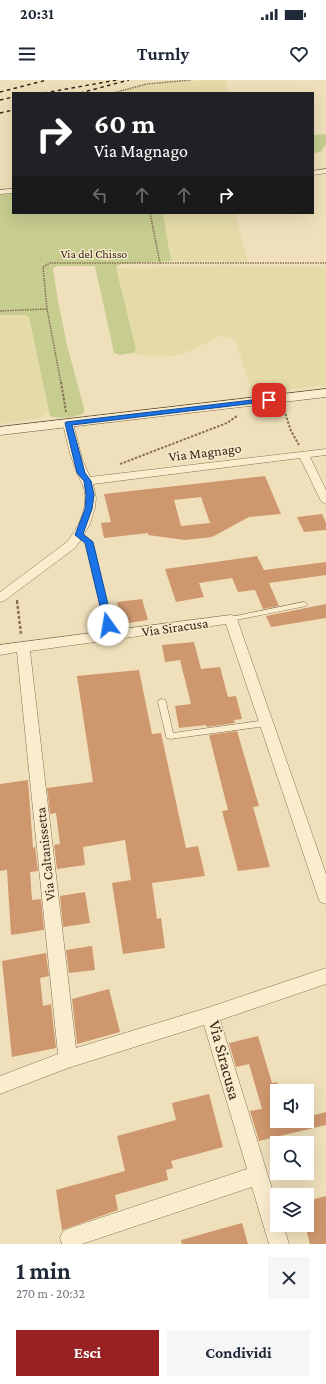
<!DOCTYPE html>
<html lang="it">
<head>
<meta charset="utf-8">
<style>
  body { margin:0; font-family:"Crimson Pro",serif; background:#f6f6f7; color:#1f2937; height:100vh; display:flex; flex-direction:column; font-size:15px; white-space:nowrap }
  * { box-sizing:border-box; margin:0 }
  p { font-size:13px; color:#747a83 }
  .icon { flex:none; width:22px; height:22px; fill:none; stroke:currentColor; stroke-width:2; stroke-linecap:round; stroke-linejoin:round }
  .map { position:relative; height:1164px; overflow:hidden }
  .panel { display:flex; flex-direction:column; background:#fff; flex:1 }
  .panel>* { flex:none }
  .top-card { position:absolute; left:12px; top:12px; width:302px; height:122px; border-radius:0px; box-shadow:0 4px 16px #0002; background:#202124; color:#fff; overflow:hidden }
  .buttons { position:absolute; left:270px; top:1004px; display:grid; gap:8px }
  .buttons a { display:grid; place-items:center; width:44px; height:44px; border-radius:0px; background:#fff; box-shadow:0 4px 16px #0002; font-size:20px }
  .pin { position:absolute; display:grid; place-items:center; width:34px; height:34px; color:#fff; margin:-17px; border-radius:8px; box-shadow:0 2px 6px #0006 }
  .me { position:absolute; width:44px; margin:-22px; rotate:347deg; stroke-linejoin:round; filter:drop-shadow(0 0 3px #0008) }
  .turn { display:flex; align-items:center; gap:14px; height:84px; padding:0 16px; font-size:18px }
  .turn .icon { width:52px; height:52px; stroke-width:2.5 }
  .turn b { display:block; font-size:28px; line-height:34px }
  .lanes { display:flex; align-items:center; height:38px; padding:0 16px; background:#0003; justify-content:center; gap:20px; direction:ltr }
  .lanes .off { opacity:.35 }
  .round { display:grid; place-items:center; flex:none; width:42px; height:42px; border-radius:0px; background:#f6f6f7 }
  .head { display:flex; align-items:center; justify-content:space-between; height:68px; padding:0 16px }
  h1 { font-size:24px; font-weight:700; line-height:30px }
  .primary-button { display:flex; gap:8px; margin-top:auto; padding:8px 16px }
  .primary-button a { flex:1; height:46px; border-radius:0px; background:#982223; color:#fff; font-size:16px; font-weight:700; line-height:46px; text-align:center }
  .primary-button a+a { background:#f6f6f7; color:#1f2937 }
  .status { display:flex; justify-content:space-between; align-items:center; height:28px; padding:0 20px; background:#fff; direction:ltr }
  .status svg { height:11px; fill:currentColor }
  header { display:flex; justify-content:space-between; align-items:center; height:52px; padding:0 16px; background:#fff; font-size:18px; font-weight:700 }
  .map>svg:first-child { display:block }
  .farmland { fill:#e5dba8 }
  .green { fill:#c6cd8f }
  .building { fill:#cf976e; fill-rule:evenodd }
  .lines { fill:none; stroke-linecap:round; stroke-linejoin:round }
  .service-casing { stroke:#876f54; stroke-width:1 }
  .minor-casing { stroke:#876f54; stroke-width:1 }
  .secondary-casing { stroke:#685038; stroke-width:1 }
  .path-far2 { stroke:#876f54; stroke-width:1.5; stroke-dasharray:1.5 1; stroke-linecap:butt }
  .path-far1 { stroke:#876f54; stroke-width:2; stroke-dasharray:2.5 1.5; stroke-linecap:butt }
  .path { stroke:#876f54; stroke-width:2.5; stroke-dasharray:3 2; stroke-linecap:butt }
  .service { fill:#faedce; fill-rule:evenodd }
  .minor { fill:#faedce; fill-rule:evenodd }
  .secondary { fill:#faedce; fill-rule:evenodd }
  .rail { stroke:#35271a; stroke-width:1.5; stroke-dasharray:3.5 3.5; stroke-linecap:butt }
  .route { fill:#1a73e8; stroke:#114b97 }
  .labels { text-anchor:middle; stroke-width:3; stroke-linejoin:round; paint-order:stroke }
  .far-street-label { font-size:12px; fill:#35271a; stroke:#f7eaca }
  .street-label { font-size:14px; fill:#35271a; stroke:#f7eaca }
  .near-street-label { font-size:17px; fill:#35271a; stroke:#f7eaca }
</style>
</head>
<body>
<div class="status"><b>20:31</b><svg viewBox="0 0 49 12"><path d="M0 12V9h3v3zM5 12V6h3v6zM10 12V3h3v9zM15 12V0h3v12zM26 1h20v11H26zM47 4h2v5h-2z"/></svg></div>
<header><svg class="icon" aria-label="menu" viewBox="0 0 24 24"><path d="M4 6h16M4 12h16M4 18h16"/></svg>Turnly<svg class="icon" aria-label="heart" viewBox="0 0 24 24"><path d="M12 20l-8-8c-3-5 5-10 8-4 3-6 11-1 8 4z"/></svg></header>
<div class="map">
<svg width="326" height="1164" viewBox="0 0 326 1164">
  <rect width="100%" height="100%" fill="#efe0bb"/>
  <path class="farmland" d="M206 0H226L227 13H127V10L141 6Z
    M163 133H235L248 182 171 181Z
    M219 186 326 187V305L253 314 235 259 219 256 195 269 175 276 148 277 134 273 136 269 116 188Z
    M0 235H25L29 237 49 332 40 338 0 344Z"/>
  <path class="green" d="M326 54V66L323 67 322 71 313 74V55Z
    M13 113V133H163L171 181 123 184 118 185 116 188 136 269 134 273 119 275 114 273 95 186H57L53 188 58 221 67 265 84 328V333C74 338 60 339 50 336L29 237 25 235H0V114Z"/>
  <path class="building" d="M265 396 281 434 249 437 212 457 185 460 148 455V453L104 458 101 443 111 442 104 414ZM201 417 210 443 181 446 174 420Z
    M322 434 326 443V450L304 452 297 437Z
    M257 476 264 490 326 482V495L269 503 279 526 263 529 255 510 238 512 232 498 199 503 204 517 176 522 165 489Z
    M142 519 148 540 122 544 117 522Z
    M326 524V538L271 547 266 536Z
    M194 562 201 589 220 587 228 617 236 616 242 639 234 640 235 643 207 647 206 645 179 648 175 626 191 624 180 580 165 582 162 565Z
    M139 590 152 654 161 653 186 768 198 766 205 796 152 803 157 839 161 838 165 868 123 874 112 803 131 800 125 760 83 767 85 785 57 789 54 765 60 764 56 733 50 734 47 708 93 702 77 596Z
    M237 651 259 726 253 727 270 787 238 791 222 731 228 730 209 655Z
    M28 700 33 768 35 767 38 791 30 792 32 820 41 819 44 850 11 855 7 790 0 791V704Z
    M85 812 90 843 63 847 60 816Z
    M92 866 95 890 69 893 66 870Z
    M46 873 49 896 40 898 43 926 51 924 56 968 12 977 2 881Z
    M109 909 120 952 77 964 72 919Z
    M258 956 272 1003 277 1002V1041H307V1037L326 1032V1045L259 1061 250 1031 262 1029 249 984 236 987 229 963Z
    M209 1014 223 1067 171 1081 173 1088 166 1090 168 1100 115 1115 118 1130 62 1150 56 1110 125 1091 117 1056 176 1040 172 1023Z
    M326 1116V1164H310L305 1145H307V1121Z
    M242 1143 248 1164H182L181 1160Z"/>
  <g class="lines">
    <defs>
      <path id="service" d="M79 453 92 461 114 556 113 558H109L108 556 86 462 77 456 76 455Z
        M304 522 307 524 306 526 231 541 228 539 231 537Z
        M162 619 165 620 166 622 173 653 266 640 269 641 270 643 269 645 266 646 170 659 167 658 166 656 158 622 159 620Z"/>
      <path id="minor" d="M326 89V93L313 95V91Z
        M13 109V113L0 114V110Z
        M68 340 73 343 82 379 90 397 326 369V375L310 377 326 410V424L321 421 300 378 93 404 96 418 95 427 90 444 80 461 75 468 4 521 0 522V512L67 462C78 448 89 427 84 408 81 400 76 393 74 385 69 372 66 357 63 343Z
        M231 535 235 536 237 539 326 794V824L320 822 318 817 226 544 30 571 76 968 210 927 326 888V904L220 940 277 1125V1145H283L289 1164H269L252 1107 82 1164H62L60 1158 63 1151 70 1148 247 1089 204 945 68 988 0 1014V996L58 974 17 572 0 575V565Z"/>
      <path id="secondary" d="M326 309V317L0 355V347Z"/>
    </defs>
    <use href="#service" class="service-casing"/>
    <use href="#minor" class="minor-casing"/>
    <use href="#secondary" class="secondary-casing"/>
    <path class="path-far2" d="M113 13 147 4 191 0
      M160 183H326
      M0 231 47 229
      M61 303 47 229 43 187 50 183H160L150 133"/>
    <path class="path-far1" d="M61 302 66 332
      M284 330 291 351 299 365
      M120 384 227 343 237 336
      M17 520V522"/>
    <path class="path" d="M17 521 21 554"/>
    <use href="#service" class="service"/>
    <use href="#minor" class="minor"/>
    <use href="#secondary" class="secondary"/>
    <path class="rail" d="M0 12 47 0
      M44 13 117 0
      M80 13 129 0
      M0 20 13 17
      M0 33 13 30"/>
  </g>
  <path class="route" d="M269 318H272V321L72 345 85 393 91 401 94 415 92 429 83 454 93 462 113 545 112 547H105L85 463 75 455 85 429 86 415 84 401 77 393 65 343 66 342Z"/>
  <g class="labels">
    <g class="far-street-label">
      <text x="94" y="178">Via del Chisso</text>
    </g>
    <g class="street-label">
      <text transform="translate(205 372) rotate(-7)" y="5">Via Magnago</text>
      <text transform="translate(175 547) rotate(-8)" y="5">Via Siracusa</text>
      <text transform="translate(45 774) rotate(-96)" y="5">Via Caltanissetta</text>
    </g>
    <g class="near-street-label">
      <text transform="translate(225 980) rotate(75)" y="6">Via Siracusa</text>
    </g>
  </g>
</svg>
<div class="buttons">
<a><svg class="icon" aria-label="sound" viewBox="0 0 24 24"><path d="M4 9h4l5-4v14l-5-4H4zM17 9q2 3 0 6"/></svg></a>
<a><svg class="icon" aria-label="search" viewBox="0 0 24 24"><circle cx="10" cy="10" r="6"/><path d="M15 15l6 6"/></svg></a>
<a><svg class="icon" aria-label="layers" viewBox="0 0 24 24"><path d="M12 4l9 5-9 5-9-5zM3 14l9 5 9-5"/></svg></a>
</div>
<div class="pin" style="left:269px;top:320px;background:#d93025"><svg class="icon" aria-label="arrive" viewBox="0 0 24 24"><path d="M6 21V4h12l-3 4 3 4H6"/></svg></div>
<svg class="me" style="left:108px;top:545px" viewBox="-20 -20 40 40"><circle r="19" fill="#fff"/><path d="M0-13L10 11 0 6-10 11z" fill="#1a73e8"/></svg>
<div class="top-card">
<div class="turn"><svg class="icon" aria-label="right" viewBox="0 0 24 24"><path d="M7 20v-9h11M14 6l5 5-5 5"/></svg><div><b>60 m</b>Via Magnago</div></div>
<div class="lanes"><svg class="icon off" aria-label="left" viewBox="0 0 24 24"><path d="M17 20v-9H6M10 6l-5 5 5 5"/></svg><svg class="icon off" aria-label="ahead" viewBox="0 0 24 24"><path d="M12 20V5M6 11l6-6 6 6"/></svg><svg class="icon off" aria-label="ahead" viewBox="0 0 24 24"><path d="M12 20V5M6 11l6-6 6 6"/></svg><svg class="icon" aria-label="right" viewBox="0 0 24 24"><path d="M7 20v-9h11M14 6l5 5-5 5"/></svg></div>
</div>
</div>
<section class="panel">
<div class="head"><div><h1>1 min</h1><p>270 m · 20:32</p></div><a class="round"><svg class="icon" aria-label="close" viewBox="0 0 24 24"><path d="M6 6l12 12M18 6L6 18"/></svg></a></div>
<div class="primary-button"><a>Esci</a><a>Condividi</a></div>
</section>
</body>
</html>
